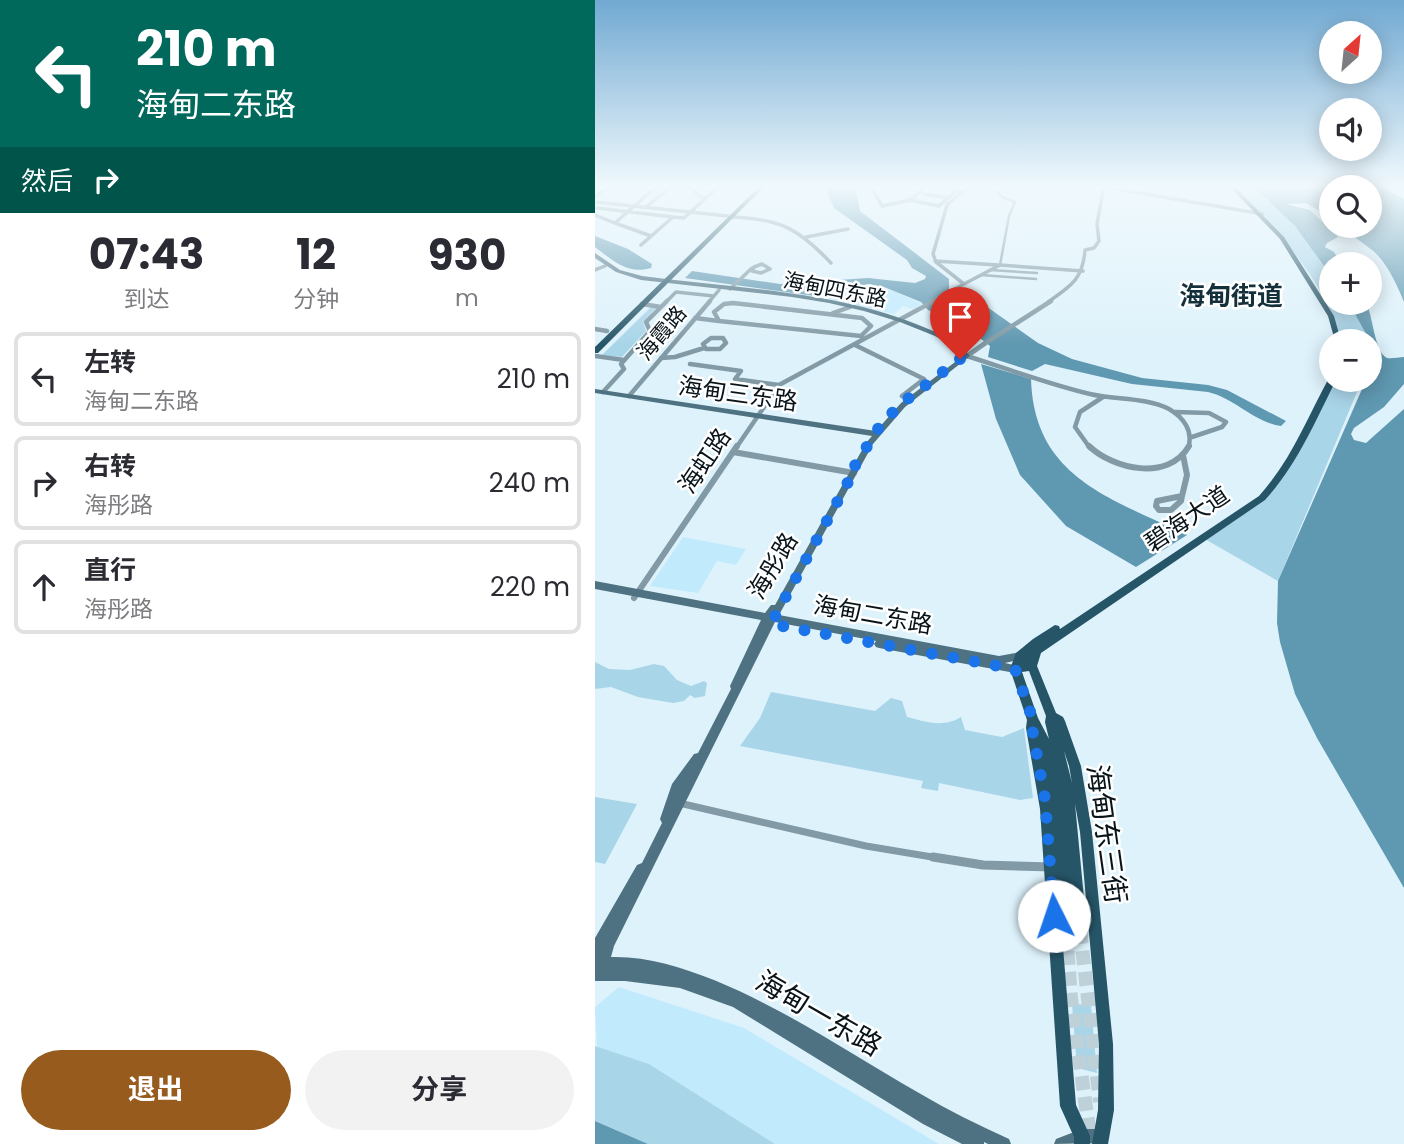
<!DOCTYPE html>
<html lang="zh">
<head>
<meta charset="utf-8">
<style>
  body { margin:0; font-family:Poppins,"Noto Sans SC",sans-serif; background:#f2f2f3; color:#2b2b33; height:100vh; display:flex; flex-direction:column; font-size:26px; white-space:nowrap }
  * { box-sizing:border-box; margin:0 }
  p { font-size:23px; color:#7c7c81 }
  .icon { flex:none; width:38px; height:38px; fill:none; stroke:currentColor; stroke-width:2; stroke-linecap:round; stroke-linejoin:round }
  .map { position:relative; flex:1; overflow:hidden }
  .panel { display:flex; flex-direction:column; background:#fff; width:595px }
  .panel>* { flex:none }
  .hud { background:#00695c; color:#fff; overflow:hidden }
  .needle { width:46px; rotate:27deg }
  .controls { position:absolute; left:724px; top:21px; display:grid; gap:14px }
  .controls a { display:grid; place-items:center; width:63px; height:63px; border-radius:50%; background:#fff; box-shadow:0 4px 18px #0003; font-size:35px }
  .pin { position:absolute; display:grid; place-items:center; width:60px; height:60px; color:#fff; margin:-72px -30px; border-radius:50% 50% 50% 0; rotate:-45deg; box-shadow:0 0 7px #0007 }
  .pin .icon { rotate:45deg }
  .me { position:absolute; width:77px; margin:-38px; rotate:356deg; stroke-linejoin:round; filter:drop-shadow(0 0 5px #0008) }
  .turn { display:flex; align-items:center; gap:24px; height:147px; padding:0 21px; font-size:32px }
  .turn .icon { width:91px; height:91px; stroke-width:2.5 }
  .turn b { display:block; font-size:49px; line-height:60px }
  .then { display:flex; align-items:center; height:66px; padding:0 21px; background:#0003; gap:14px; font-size:26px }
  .eta { display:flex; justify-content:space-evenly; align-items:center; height:119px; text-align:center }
  .eta b { font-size:42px; font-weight:700; line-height:49px }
  .primary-button { display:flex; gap:14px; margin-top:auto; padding:14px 21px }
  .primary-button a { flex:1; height:80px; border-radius:42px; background:#975b1e; color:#fff; font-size:28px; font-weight:700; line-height:80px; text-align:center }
  .primary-button a+a { background:#f2f2f3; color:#2b2b33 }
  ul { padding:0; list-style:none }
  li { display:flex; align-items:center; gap:21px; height:94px; margin:0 14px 10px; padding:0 7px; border:4px solid #e1e1e2; border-radius:10px }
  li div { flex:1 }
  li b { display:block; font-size:26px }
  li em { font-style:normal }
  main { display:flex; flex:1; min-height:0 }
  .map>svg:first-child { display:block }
  .built { fill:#c1eafd }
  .green { fill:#a9d5e9 }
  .water { fill:#5f98b1 }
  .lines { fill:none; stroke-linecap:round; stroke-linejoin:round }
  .primary-tunnel { stroke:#bed1d9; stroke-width:14; stroke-dasharray:14 7; stroke-linecap:butt }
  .pedestrian { stroke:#829aa5; stroke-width:2.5 }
  .minor-far4 { stroke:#829aa5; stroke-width:3.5 }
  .minor-far3 { stroke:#829aa5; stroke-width:4.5 }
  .minor-far2 { stroke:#829aa5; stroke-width:6 }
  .minor-far1 { stroke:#829aa5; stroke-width:7 }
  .minor { stroke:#829aa5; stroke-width:9 }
  .tertiary { stroke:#829aa5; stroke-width:5 }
  .secondary { fill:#4e7282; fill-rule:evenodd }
  .primary { fill:#265568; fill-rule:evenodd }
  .route { stroke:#1a73e8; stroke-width:12; stroke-dasharray:0 21.6 }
  .labels { text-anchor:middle; stroke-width:5; stroke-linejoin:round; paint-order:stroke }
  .far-street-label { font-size:21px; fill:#081419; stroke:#fff }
  .street-label { font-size:24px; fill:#081419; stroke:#fff }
  .far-district-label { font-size:26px; font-weight:bold; fill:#14303b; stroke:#fff }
  .near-street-label { font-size:28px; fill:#081419; stroke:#fff }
</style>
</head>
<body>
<main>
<section class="panel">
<div class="hud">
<div class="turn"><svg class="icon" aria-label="left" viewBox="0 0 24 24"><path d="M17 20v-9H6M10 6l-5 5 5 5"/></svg><div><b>210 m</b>海甸二东路</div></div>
<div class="then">然后<svg class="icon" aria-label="right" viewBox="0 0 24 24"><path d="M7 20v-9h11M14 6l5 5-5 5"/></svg></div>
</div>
<div class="eta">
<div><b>07:43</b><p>到达</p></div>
<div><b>12</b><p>分钟</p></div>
<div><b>930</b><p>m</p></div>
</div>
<ul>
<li><svg class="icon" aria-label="left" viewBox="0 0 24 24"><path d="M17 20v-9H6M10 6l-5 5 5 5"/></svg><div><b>左转</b><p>海甸二东路</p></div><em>210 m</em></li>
<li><svg class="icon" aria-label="right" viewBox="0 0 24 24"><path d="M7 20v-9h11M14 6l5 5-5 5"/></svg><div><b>右转</b><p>海彤路</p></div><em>240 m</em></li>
<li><svg class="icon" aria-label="ahead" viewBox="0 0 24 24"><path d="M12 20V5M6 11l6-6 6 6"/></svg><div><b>直行</b><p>海彤路</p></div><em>220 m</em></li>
</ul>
<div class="primary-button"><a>退出</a><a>分享</a></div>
</section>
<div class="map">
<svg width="809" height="1144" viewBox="0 0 809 1144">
  <rect width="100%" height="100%" fill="#def2fb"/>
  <path class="built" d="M272 285 299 291 327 304 318 309 308 306 299 314 225 297Z
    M88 537 151 549 141 565 122 561 103 593 55 586Z
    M24 987 149 1028 344 1144H180L54 1064 2 1048 0 1007Z"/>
  <path class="green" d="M638 185H655L700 226 727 263 737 278V303H753L769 328 771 341H745C736 288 676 222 638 185Z
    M56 307 61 308 48 322 51 331 27 357 7 355Z
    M737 377V380H767L683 581 608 538 667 498 709 436Z
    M0 662 14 669 35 670 59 664 69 666 82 680 96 686 109 681 112 683 110 696 100 698 95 695 89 701 78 703 43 697 16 687 0 689Z
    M176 692 280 711 296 698 307 701 312 717C332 722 348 728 366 717L370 730 407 737 429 728 438 798 425 800 344 783 343 791 326 788 328 781 145 746 165 718Z
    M0 797 42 804 10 864 0 862Z
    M477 1004 496 1005 502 1073 482 1068Z
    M0 1046 54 1064 180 1144H53L0 1121Z"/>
  <path class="water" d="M229 185H263L261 192 265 211 354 279V289L388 304 443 343 477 359 547 378 613 385 632 390 691 421 686 426C659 422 639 398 613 392L537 384 450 364 437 371 393 357 395 346 376 331 333 310 326 302 289 287 273 284 220 296 90 278 97 271 185 284 273 278 320 283 330 279 331 276 317 268 312 260 239 208Z
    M656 185H784L809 199V302C802 285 792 262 777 250 767 242 756 235 747 226H775V187H737V218L711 203 690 204 715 210 743 237 732 243 730 247 739 252 746 264H737V277L700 226Z
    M0 236 33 249 57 264 56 268C33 275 17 260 0 247Z
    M754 303H771C778 314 779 352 792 358 797 359 804 357 809 357V384L789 407 759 428 756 434 759 440 771 443 809 409V888L722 738 700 694 685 642 682 623 683 581 771 380H775V341Z
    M386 364 436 379C439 478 516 498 592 535L541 567 471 526 425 475 401 419Z
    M0 1121 53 1144H0Z"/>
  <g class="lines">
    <path class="primary-tunnel" d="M471 930 476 998 496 1144
      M485 930 505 1102"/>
    <path class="pedestrian" d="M403 185 402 191 407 197 420 202 414 216 405 265
      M395 270 442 273
      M386 275 441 279"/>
    <path class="minor-far4" d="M93 185 105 197 111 198
      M275 185 287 206 315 200 333 185
      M509 187 668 214
      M329 194 353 198
      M0 197 15 185
      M315 200 344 206 362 190 340 185
      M0 202 133 216
      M51 207 78 185
      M2 208 78 217
      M0 215 20 223
      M137 217C185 219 203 228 236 263
      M56 236 20 223 63 185
      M211 237 253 229
      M46 245 78 217 89 218 125 185
      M340 261 403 265
      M167 264 175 269 166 273 157 271 159 267Z
      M0 270 10 266
      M369 284 405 265 488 271
      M135 289 157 268
      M71 302 81 292 119 296
      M114 302 124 290
      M335 302 369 284 341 262 338 254 352 205 374 185
      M453 302C476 286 488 279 490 250L499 248 504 241 502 224 509 185"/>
    <path class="minor-far3" d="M138 303 267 318 276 326 266 336 124 321 119 312 129 304Z
      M47 304 66 307 72 301
      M238 313 255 307
      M100 318 124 321
      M0 329 12 331
      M116 338H128L131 343 125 349H111L108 344Z
      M389 344 456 301
      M260 345 329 379 307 396
      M0 356 29 360
      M372 356C413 369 453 384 495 394 520 400 551 397 574 409 588 417 599 431 593 448
      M66 358 80 357 109 348
      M95 364 146 371 140 379 184 385
      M8 392 29 369 26 364 55 331 51 322 66 307
      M34 396 115 301
      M580 412 614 413 631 422 627 427 597 437
      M141 448 184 385 339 301
      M495 448 480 427 485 412 508 397"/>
    <path class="minor-far2" d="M494 446C518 469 573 482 594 446
      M138 452 259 473
      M587 496 586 501 576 510H564L561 506 562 501Z
      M587 496 592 475 588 455
      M39 598 142 446"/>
    <path class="minor-far1" d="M84 803 271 846 349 859"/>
    <path class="minor" d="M338 857 388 865 456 867"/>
    <path class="tertiary" d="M372 356 389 344"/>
    <path class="secondary" d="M0 253 25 270 47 276C142 289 241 290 331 328 347 335 364 341 375 356L310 407 278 444 184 615 404 656 425 652 428 653 430 656 428 659 410 663 423 666 425 669 423 672 420 673 284 648 281 647 279 644 281 641 180 622 19 946 16 957C51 956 86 967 119 980 192 1010 256 1054 324 1093 353 1110 383 1125 414 1139L416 1144H393L389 1142V1144H367L328 1124 138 1007 85 988 30 981H0V938L42 865 47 863 67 823 65 819 77 784 99 754 103 753 136 689 135 686 166 620 0 589V581L170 613 176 605H180L271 443 277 436 0 393V389L281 431 306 403 368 356 360 347 340 336 305 322 269 311 234 303 197 297 46 280 21 272 0 258Z
      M487 1129H505L510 1131 512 1136 510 1141 505 1143 459 1144 461 1139Z"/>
    <path class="primary" d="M166 185H171L3 353H0V347Z
      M633 185H638L689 237 739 316 746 341H740L733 316 685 239Z
      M734 378 741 380C720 422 702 465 670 500L446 653 442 666 461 713 468 717 470 721 486 766 497 832 518 1044 519 1110 513 1144H497L503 1110 504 1044 485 832 480 804 492 930 490 935 485 937 480 935 478 930 476 900 478 930 476 935 471 937 467 935 481 1105 495 1136V1144H479V1137L465 1106 445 809 431 728 432 720 415 669 421 653 438 639 460 625 464 626 465 629 664 496C697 459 711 420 734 378ZM434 671 451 716 450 722 454 739 443 718 427 672ZM469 751 474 766 477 783Z"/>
  </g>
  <linearGradient id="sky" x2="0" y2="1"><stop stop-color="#71a9d2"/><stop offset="0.54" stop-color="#f0f9fd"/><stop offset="1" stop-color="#f0f9fd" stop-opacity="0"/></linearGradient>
  <rect width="809" height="345" fill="url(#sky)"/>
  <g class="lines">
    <path class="route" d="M365 359 306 404 286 424 256 472 258 473 176 624 420 669 438 720 437 728 450 799 459 916"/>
  </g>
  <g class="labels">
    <g class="far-street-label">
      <text transform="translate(240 290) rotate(11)" y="7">海甸四东路</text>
      <text transform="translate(67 333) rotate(-50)" y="7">海霞路</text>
    </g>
    <g class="street-label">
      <text transform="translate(143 394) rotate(8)" y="8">海甸三东路</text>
      <text transform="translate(110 461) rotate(-56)" y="8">海虹路</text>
      <text transform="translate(592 519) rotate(-34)" y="8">碧海大道</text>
      <text transform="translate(178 566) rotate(-59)" y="8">海彤路</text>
      <text transform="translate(278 615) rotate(10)" y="8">海甸二东路</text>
    </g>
    <g class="far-district-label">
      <text x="636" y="305">海甸街道</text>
    </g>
    <g class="near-street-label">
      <text transform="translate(512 834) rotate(82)" y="10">海甸东三街</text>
      <text transform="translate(224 1013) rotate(30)" y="10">海甸一东路</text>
    </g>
  </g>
</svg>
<div class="controls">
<a><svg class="needle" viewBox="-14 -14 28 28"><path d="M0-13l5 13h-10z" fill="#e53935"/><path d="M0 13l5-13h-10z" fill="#7c7c81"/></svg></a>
<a><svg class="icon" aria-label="sound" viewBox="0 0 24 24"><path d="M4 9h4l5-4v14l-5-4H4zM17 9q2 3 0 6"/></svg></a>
<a><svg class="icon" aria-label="search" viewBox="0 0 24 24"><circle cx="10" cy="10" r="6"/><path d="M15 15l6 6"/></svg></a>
<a>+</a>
<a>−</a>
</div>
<div class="pin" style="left:365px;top:359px;background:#d93025"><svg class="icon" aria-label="arrive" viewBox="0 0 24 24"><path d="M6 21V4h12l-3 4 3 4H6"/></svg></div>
<svg class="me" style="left:459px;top:916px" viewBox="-20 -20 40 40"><circle r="19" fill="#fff"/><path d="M0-13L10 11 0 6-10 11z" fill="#1a73e8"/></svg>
</div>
</main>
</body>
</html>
